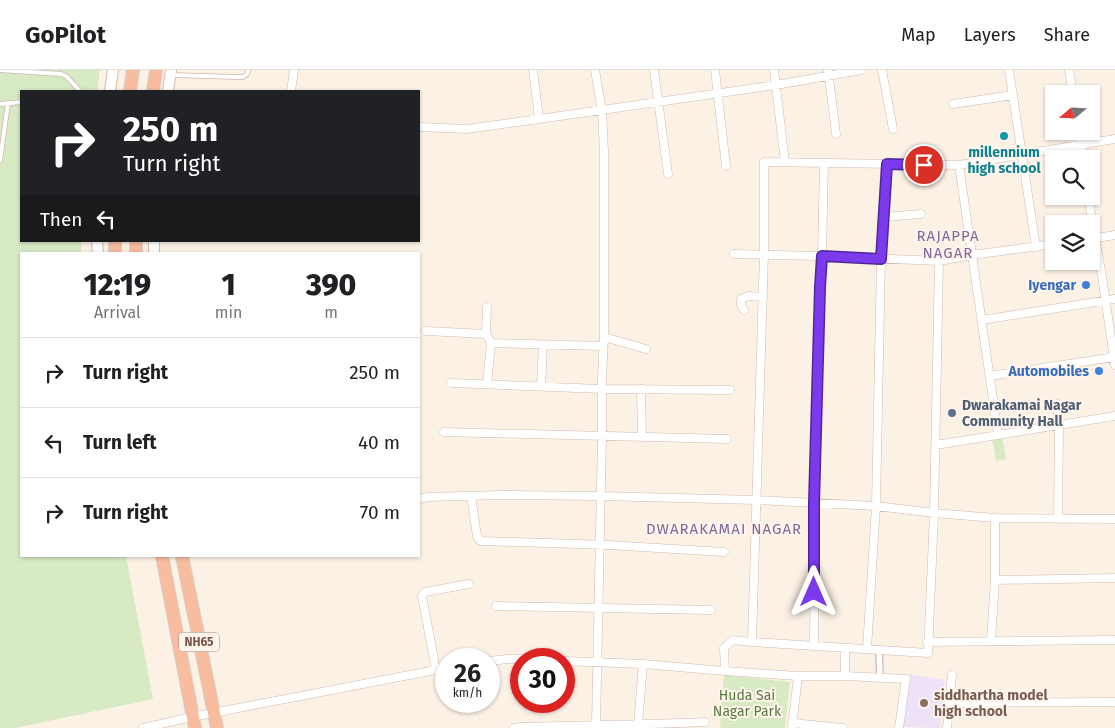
<!DOCTYPE html>
<html lang="en">
<head>
<meta charset="utf-8">
<style>
  body { margin:0; font-family:"Fira Sans",sans-serif; background:#f2f2f2; color:#202124; height:100vh; display:flex; flex-direction:column; font-size:19px; white-space:nowrap }
  * { box-sizing:border-box; margin:0 }
  p { font-size:16px; color:#757577 }
  .icon { flex:none; width:28px; height:28px; fill:none; stroke:currentColor; stroke-width:2; stroke-linecap:round; stroke-linejoin:round }
  .map { position:relative; flex:1; overflow:hidden }
  .sheet { position:absolute; left:20px; top:182px; width:400px; height:305px; display:flex; flex-direction:column; background:#fff; border-radius:0px; box-shadow:0 1px 4px #0004 }
  .sheet>* { flex:none }
  .banner { position:absolute; left:20px; top:20px; width:400px; height:152px; border-radius:0px; box-shadow:0 1px 4px #0004; background:#202124; color:#fff; overflow:hidden }
  .needle { width:32px; rotate:251deg }
  .controls { position:absolute; left:1045px; top:15px; display:grid; gap:10px }
  .controls a { display:grid; place-items:center; width:55px; height:55px; border-radius:0px; background:#fff; box-shadow:0 1px 4px #0004; font-size:25px }
  .speed { position:absolute; left:435px; top:578px; display:flex; gap:10px; font-size:25px; font-weight:700; text-align:center }
  .speed>* { display:grid; place-content:center; width:65px; height:65px; border-radius:50%; background:#fff; box-shadow:0 1px 4px #0004; line-height:1 }
  .speed small { font-size:12px; font-weight:400 }
  .speed .limit { border:8px solid #d22; background:#fff; color:#111 }
  .pin { position:absolute; display:grid; place-items:center; width:42px; height:42px; color:#fff; margin:-21px; border:2px solid #fff; border-radius:50%; box-shadow:0 1px 5px #0007 }
  .me { position:absolute; width:55px; margin:-28px; rotate:0deg; stroke-linejoin:round; filter:drop-shadow(0 0 4px #0008) }
  .turn { display:flex; align-items:center; gap:18px; height:105px; padding:0 20px; font-size:22px }
  .turn .icon { width:65px; height:65px; stroke-width:2.5 }
  .turn b { display:block; font-size:35px; line-height:42px }
  .then { display:flex; align-items:center; height:48px; padding:0 20px; background:#0003; gap:10px; font-size:19px }
  .eta { display:flex; justify-content:space-evenly; align-items:center; height:85px; text-align:center }
  .eta b { font-size:30px; font-weight:800; line-height:35px }
  ul { padding:0; list-style:none }
  li { display:flex; align-items:center; gap:15px; height:70px; padding:0 20px; border-top:1px solid #e0e0e0 }
  li div { flex:1 }
  li b { display:block; font-size:19px }
  li em { font-style:normal }
  header { display:flex; align-items:center; gap:30px; box-sizing:border-box; height:70px; padding:0 25px; background:#fff; border-bottom:1px solid #e0e0e0 }
  header strong { font-size:24px }
  nav { display:flex; gap:28px; margin-inline-start:auto; font-size:18px }
  .map>svg:first-child { display:block }
  .education { fill:#eee2f9 }
  .green { fill:#d7eac4 }
  .lines { fill:none; stroke-linecap:round; stroke-linejoin:round }
  .service-casing { stroke:#d0baae; stroke-width:5.5 }
  .pedestrian-casing { stroke:#d0baae; stroke-width:8 }
  .minor-casing { stroke:#d0baae; stroke-width:9 }
  .tertiary-casing { stroke:#d0baae; stroke-width:12 }
  .trunk-casing { stroke:#d8cfcc; stroke-width:14 }
  .service { stroke:#fff; stroke-width:4 }
  .pedestrian { stroke:#fff; stroke-width:5.5 }
  .minor { stroke:#fff; stroke-width:8 }
  .tertiary { stroke:#fff; stroke-width:10 }
  .trunk { stroke:#f8bc9e; stroke-width:12 }
  .route-casing { stroke:#51269a; stroke-width:12 }
  .route { stroke:#7c3aed; stroke-width:9 }
  .culture-dot { fill:#0f9aa8; stroke:#fff5ec; stroke-width:2 }
  .shop-dot { fill:#3f7fe0; stroke:#fff5ec; stroke-width:2 }
  .service-dot { fill:#5c6f8a; stroke:#fff5ec; stroke-width:2 }
  .education-dot { fill:#8d6e63; stroke:#fff5ec; stroke-width:2 }
  .labels { text-anchor:middle; stroke-width:4; stroke-linejoin:round; paint-order:stroke }
  .shield { fill:#fff5ec; stroke:#9e857b; stroke-width:1 }
  .shield-label { font-size:12px; font-weight:bold; fill:#75554a }
  .culture-label { font-size:14px; font-weight:bold; fill:#0d838f; stroke:#fff5ec }
  .shop-label { font-size:14px; font-weight:bold; fill:#366cbe; stroke:#fff5ec; text-anchor:end }
  .service-label { font-size:14px; font-weight:bold; fill:#4e5e75; stroke:#fff5ec; text-anchor:start }
  .park-label { font-size:14px; fill:#597b42; stroke:#fff5ec }
  .education-label { font-size:14px; font-weight:bold; fill:#785e54; stroke:#fff5ec; text-anchor:start }
  .neighbourhood-label { font-size:15px; letter-spacing:1px; fill:#826699; stroke:#fff5ec }
</style>
</head>
<body>
<header>
<strong>GoPilot</strong>
<nav><a>Map</a><a>Layers</a><a>Share</a></nav>
</header>
<div class="map">
<svg width="1115" height="658" viewBox="0 0 1115 658">
  <rect width="100%" height="100%" fill="#fcf1e5"/>
  <path class="education" d="M908 604 945 610 940 658 903 657Z"/>
  <path class="green" d="M0 0H100L97 21H21V171H81V184H21V486H126L153 629 15 658H0Z
    M1002 367 1006 389 996 391 992 368Z
    M724 605 790 612 785 658H720Z"/>
  <g class="lines">
    <defs>
      <path id="service" d="M0 0 61 4 66 6 80 21
        M172 5 236 7H243L247 4 248 0
        M0 34 21 32
        M0 91 8 33"/>
      <path id="pedestrian" d="M879 580 880 608"/>
      <path id="minor" d="M533 0 539 49
        M595 0 602 41 604 82V267L602 309V366L596 655
        M654 0 668 104
        M715 0 726 96
        M774 0 785 92
        M828 0 836 64
        M882 0 893 59
        M1009 0 1036 177
        M1069 0 1073 24
        M291 21 294 0
        M953 34 1013 25
        M419 57 467 59 539 49 776 15 861 0
        M1078 61 1083 89
        M959 95 998 364
        M1088 126 1103 213 1115 295
        M884 147 921 144
        M1091 169 1115 165
        M734 184 822 186 939 191 972 185 1054 174
        M939 191 934 443 928 583 752 572 764 184V92L959 95 1115 69
        M744 240 741 235V229L748 226 763 227
        M982 250 1115 229
        M426 261 486 264 491 273
        M486 264 487 237
        M604 267 646 279
        M990 306 1115 287
        M451 313 601 319 730 320
        M487 314 491 273 603 276
        M541 316 543 275
        M641 319 642 367
        M1057 334 1059 355 1058 449
        M444 362 727 369
        M936 375 1115 346
        M471 426 477 466 479 470 482 471 608 475 724 482
        M419 429 428 427 500 425 600 426 756 430 876 436 934 443 995 448 1115 449
        M995 510 1115 508
        M496 536 711 540
        M991 571 995 510V448
        M927 572 1115 570
        M814 576 815 433 820 217 822 186 824 93
        M845 578V606
        M867 579 876 436 881 189 887 94
        M489 591 507 589H521
        M564 591 643 594 725 601 798 606H845L906 609 899 658
        M436 600 422 526 425 522 469 514
        M725 601 724 578 733 570 752 572
        M949 633 1115 632
        M792 653 843 658
        M143 658 192 647 446 598
        M514 658 521 657C582 655 644 655 705 652
        M639 658 638 655 643 594
        M792 658 798 606
        M947 658 952 605"/>
      <path id="tertiary" d="M110 21 113 0
        M168 21 171 0
        M97 171 98 184
        M154 171V184"/>
      <path id="trunk" d="M130 21 133 0
        M153 21 156 0
        M115 184V171
        M136 184V171
        M162 486 195 658
        M182 486 217 658"/>
    </defs>
    <use href="#service" class="service-casing"/>
    <use href="#pedestrian" class="pedestrian-casing"/>
    <use href="#minor" class="minor-casing"/>
    <use href="#tertiary" class="tertiary-casing"/>
    <use href="#trunk" class="trunk-casing"/>
    <use href="#service" class="service"/>
    <use href="#pedestrian" class="pedestrian"/>
    <use href="#minor" class="minor"/>
    <use href="#tertiary" class="tertiary"/>
    <use href="#trunk" class="trunk"/>
  </g>
  <g class="lines">
    <defs>
      <path id="route" d="M814 522V433L820 217 822 186 881 189 887 94 924 95"/>
    </defs>
    <use href="#route" class="route-casing"/>
    <use href="#route" class="route"/>
  </g>
  <circle class="culture-dot" cx="1004" cy="66" r="5"/>
  <g class="shop-dot">
    <circle cx="1086" cy="215" r="5"/>
    <circle cx="1099" cy="301" r="5"/>
  </g>
  <circle class="service-dot" cx="952" cy="343" r="5"/>
  <circle class="education-dot" cx="924" cy="633" r="5"/>
  <g class="labels">
    <rect class="shield" x="179" y="562.5" width="40" height="19" rx="4"/>
    <g class="shield-label">
      <text x="199" y="576">NH65</text>
    </g>
    <g class="culture-label">
      <text x="1004" y="87">millennium<tspan x="1004" dy="16">high school</tspan></text>
    </g>
    <g class="shop-label">
      <text x="1076" y="220">Iyengar</text>
      <text x="1089" y="306">Automobiles</text>
    </g>
    <g class="service-label">
      <text x="962" y="340">Dwarakamai Nagar<tspan x="962" dy="16">Community Hall</tspan></text>
    </g>
    <g class="park-label">
      <text x="747" y="630">Huda Sai<tspan x="747" dy="16">Nagar Park</tspan></text>
    </g>
    <g class="education-label">
      <text x="934" y="630">siddhartha model<tspan x="934" dy="16">high school</tspan></text>
    </g>
    <g class="neighbourhood-label">
      <text x="948" y="171">RAJAPPA<tspan x="948" dy="17">NAGAR</tspan></text>
      <text x="724" y="464">DWARAKAMAI NAGAR</text>
    </g>
  </g>
</svg>
<div class="controls">
<a><svg class="needle" viewBox="-14 -14 28 28"><path d="M0-13l5 13h-10z" fill="#e53935"/><path d="M0 13l5-13h-10z" fill="#757577"/></svg></a>
<a><svg class="icon" aria-label="search" viewBox="0 0 24 24"><circle cx="10" cy="10" r="6"/><path d="M15 15l6 6"/></svg></a>
<a><svg class="icon" aria-label="layers" viewBox="0 0 24 24"><path d="M12 4l9 5-9 5-9-5zM3 14l9 5 9-5"/></svg></a>
</div>
<div class="speed"><div>26<small>km/h</small></div><div class="limit">30</div></div>
<div class="pin" style="left:924px;top:95px;background:#d93025"><svg class="icon" aria-label="arrive" viewBox="0 0 24 24"><path d="M6 21V4h12l-3 4 3 4H6"/></svg></div>
<svg class="me" style="left:814px;top:522px" viewBox="-20 -20 40 40"><path d="M0-17L14 15 0 8-14 15z" fill="#7c3aed" stroke="#fff" stroke-width="4"/></svg>
<div class="banner">
<div class="turn"><svg class="icon" aria-label="right" viewBox="0 0 24 24"><path d="M7 20v-9h11M14 6l5 5-5 5"/></svg><div><b>250 m</b>Turn right</div></div>
<div class="then">Then<svg class="icon" aria-label="left" viewBox="0 0 24 24"><path d="M17 20v-9H6M10 6l-5 5 5 5"/></svg></div>
</div>
<section class="sheet">
<div class="eta">
<div><b>12:19</b><p>Arrival</p></div>
<div><b>1</b><p>min</p></div>
<div><b>390</b><p>m</p></div>
</div>
<ul>
<li><svg class="icon" aria-label="right" viewBox="0 0 24 24"><path d="M7 20v-9h11M14 6l5 5-5 5"/></svg><div><b>Turn right</b></div><em>250 m</em></li>
<li><svg class="icon" aria-label="left" viewBox="0 0 24 24"><path d="M17 20v-9H6M10 6l-5 5 5 5"/></svg><div><b>Turn left</b></div><em>40 m</em></li>
<li><svg class="icon" aria-label="right" viewBox="0 0 24 24"><path d="M7 20v-9h11M14 6l5 5-5 5"/></svg><div><b>Turn right</b></div><em>70 m</em></li>
</ul>
</section>
</div>
</body>
</html>
